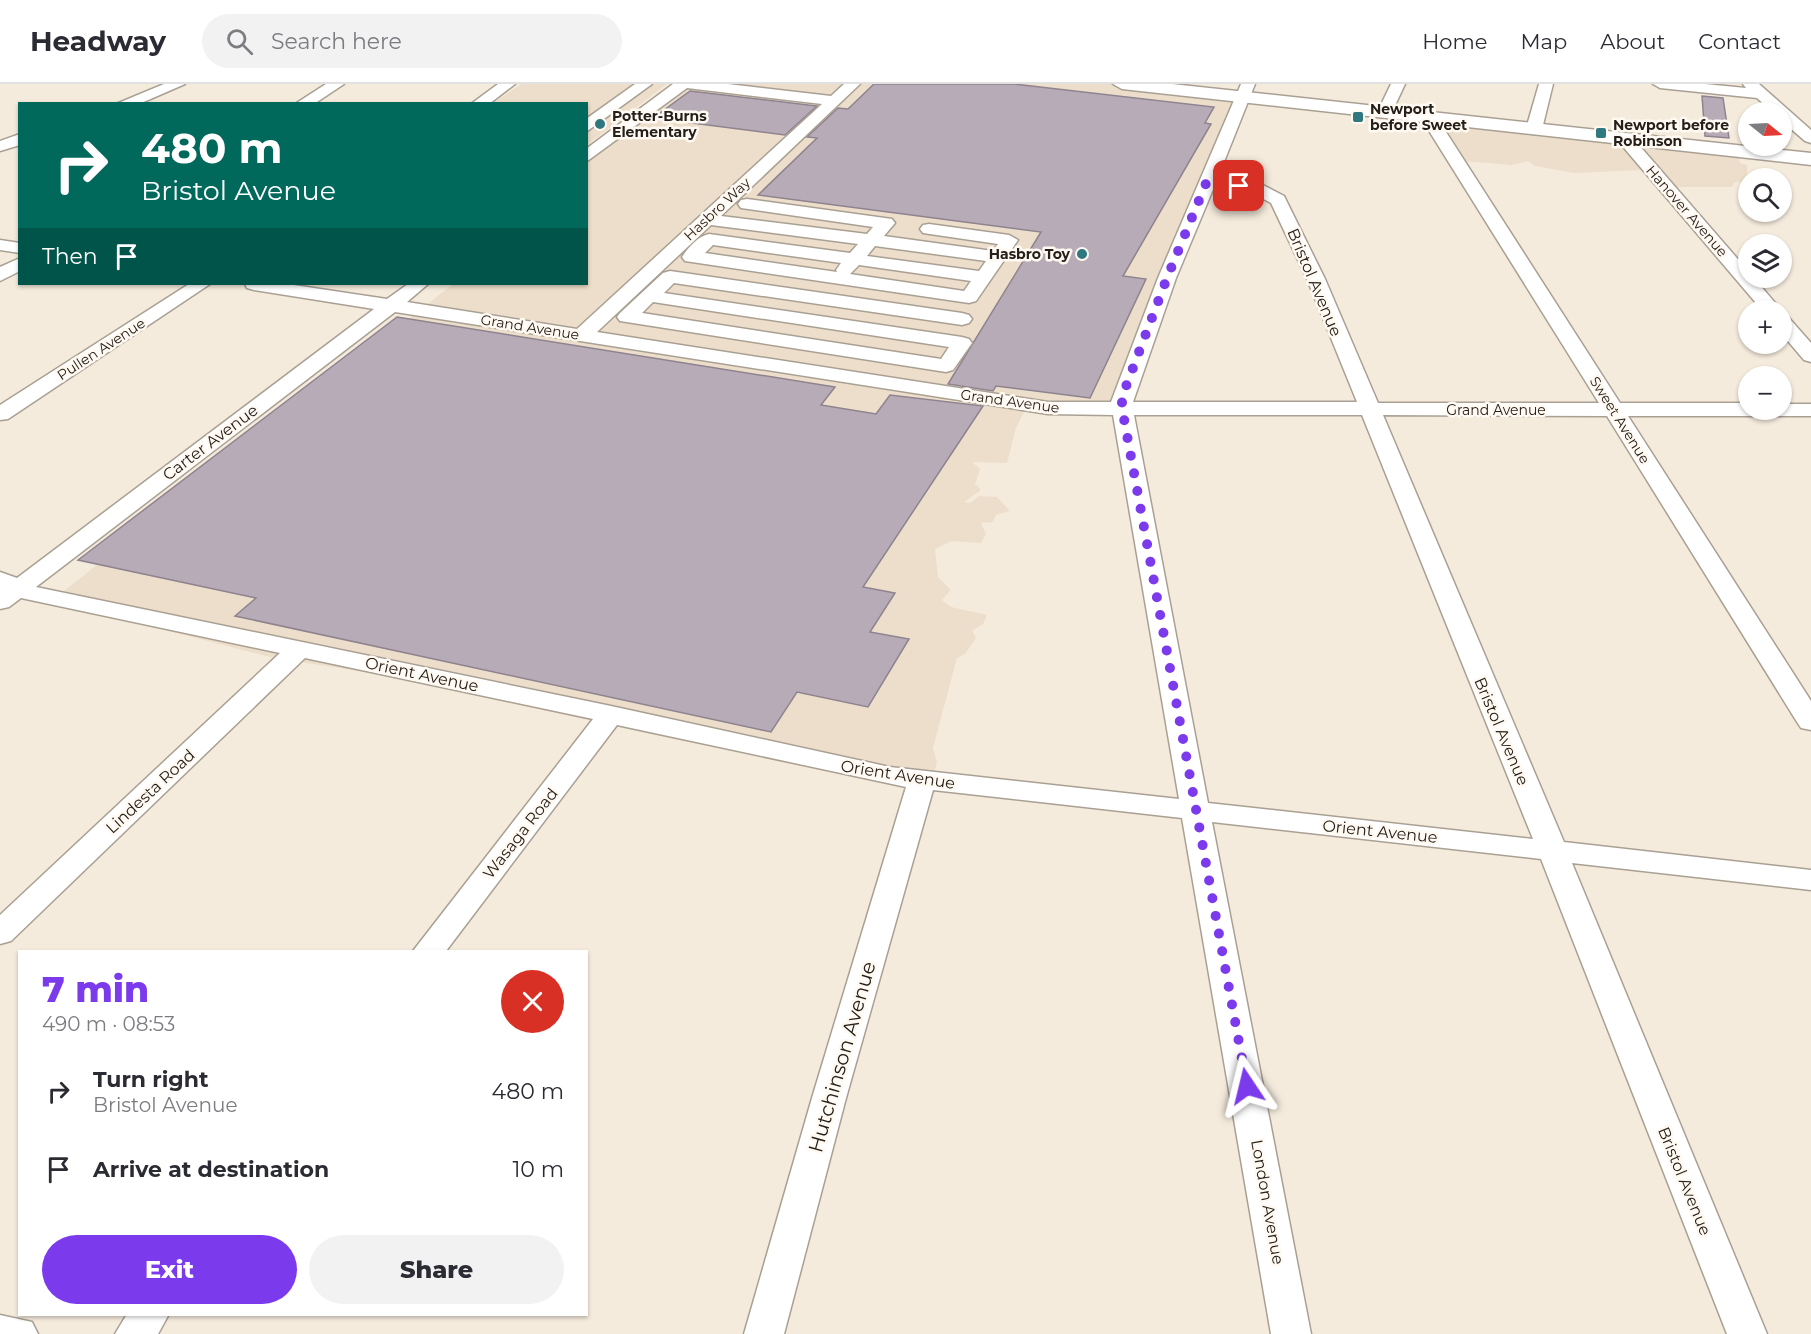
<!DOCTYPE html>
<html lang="en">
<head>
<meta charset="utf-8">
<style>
  body { margin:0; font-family:Montserrat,sans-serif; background:#f2f2f3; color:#2b2b33; height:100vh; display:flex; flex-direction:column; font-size:22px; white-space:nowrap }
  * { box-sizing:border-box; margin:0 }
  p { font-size:20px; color:#7c7c81 }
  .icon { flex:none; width:33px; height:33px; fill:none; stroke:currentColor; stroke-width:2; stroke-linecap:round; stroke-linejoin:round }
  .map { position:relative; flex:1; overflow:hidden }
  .panel { position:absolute; left:18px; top:866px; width:570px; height:366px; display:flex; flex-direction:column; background:#fff; border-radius:0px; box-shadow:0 2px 4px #0004 }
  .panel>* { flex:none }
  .hud { position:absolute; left:18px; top:18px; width:570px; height:183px; border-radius:0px; box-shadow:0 2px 4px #0004; background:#00695c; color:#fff; overflow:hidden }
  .needle { width:39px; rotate:108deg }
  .fabs { position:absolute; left:1738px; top:18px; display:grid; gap:12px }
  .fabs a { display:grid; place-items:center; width:54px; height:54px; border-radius:50%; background:#fff; box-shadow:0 2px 4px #0004; font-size:30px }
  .pin { position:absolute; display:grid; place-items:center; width:51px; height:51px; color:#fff; margin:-26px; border-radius:12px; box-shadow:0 3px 9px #0006 }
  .me { position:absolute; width:66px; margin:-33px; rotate:350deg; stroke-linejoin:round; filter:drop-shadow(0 0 4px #0008) }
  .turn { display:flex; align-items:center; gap:21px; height:126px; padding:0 24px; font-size:27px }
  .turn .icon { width:78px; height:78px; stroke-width:2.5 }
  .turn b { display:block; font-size:42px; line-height:51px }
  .then { display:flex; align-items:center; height:57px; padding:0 24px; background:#0003; gap:12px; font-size:22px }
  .round { display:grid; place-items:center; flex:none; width:63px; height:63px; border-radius:32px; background:#f2f2f3 }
  .headline { display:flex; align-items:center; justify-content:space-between; height:102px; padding:0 24px }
  h1 { font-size:36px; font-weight:800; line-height:45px; color:#7c3aed }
  .action { display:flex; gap:12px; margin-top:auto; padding:12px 24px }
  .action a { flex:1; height:69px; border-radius:36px; background:#7c3aed; color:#fff; font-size:24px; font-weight:800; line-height:69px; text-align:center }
  .action a+a { background:#f2f2f3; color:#2b2b33 }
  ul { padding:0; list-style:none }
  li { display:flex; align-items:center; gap:18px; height:78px; padding:0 24px }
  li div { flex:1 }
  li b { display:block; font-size:22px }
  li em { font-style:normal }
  header { display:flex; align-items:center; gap:36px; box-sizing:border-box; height:84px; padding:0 30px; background:#fff; border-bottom:2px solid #e1e1e2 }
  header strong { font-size:28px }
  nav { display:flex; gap:33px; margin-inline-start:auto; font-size:21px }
  .search { width:420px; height:54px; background:#f2f2f3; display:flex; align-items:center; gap:15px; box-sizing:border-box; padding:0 21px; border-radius:33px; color:#7c7c81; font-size:22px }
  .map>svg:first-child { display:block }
  .built { fill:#ecdeca }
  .building { fill:#b7abb7; stroke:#8e838e; stroke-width:1.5 }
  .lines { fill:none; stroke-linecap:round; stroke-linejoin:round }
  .minor-casing { stroke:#a9a093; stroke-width:3 }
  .major-casing { stroke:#a9a093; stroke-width:3 }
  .minor { fill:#fff; fill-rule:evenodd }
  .major { fill:#fff; fill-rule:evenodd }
  .route { stroke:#7c3aed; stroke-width:10; stroke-dasharray:0 18 }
  .poi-dot { fill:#2f787f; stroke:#fff9f1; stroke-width:2 }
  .labels { text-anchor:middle; stroke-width:5; stroke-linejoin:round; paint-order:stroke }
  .far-poi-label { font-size:14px; font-weight:bold; fill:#23201b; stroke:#fff9f1; text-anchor:start }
  .far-street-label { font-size:14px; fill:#23201b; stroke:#fff9f1 }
  .street-label { font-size:16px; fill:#23201b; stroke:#fff9f1 }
  .near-street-label { font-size:20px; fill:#23201b; stroke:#fff9f1 }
</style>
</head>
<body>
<header>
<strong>Headway</strong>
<div class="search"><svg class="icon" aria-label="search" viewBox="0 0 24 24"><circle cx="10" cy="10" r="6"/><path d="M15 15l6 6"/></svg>Search here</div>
<nav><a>Home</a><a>Map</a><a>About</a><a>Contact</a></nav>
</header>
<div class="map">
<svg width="1811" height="1250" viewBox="0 0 1811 1250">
  <rect width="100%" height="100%" fill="#f5ebdd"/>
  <path class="built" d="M521 0H667L587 61 586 20H492Z
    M678 0H1120L1235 14 1208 96 1116 323 1027 322 1016 344 1007 379 972 378 980 385 975 400 981 406 964 418 970 419 979 412 997 413 1010 427 996 431 993 438 981 439 986 450 981 459 952 457 935 465 938 493 951 506 942 516 951 523 987 531 983 540 972 547 976 554 965 570 957 574 933 664 937 679 930 702 683 657 384 591 274 574 56 518 55 514 453 200H586L587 69Z
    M1433 35 1737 67 1740 79 1747 81V90L1753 92 1749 97 1735 98 1732 103H1658L1642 86 1574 89 1535 82 1528 77 1512 81 1449 76 1428 46Z"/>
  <path class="building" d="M874 0H1014L1214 23 1205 39 1211 40 1123 192 1146 195 1090 314 996 302 993 307 948 300 1041 148 758 111 817 54 807 53 838 24 848 25Z
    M690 7 817 22 785 51 653 34Z
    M1702 12 1723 14 1729 54 1705 52Z
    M397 233 835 303 821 321 876 330 890 311 983 322 863 503 895 509 870 548 909 555 868 623 797 608 771 648 235 532 256 514 78 476Z"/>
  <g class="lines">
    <defs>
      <path id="minor" d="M164 0H185L139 20H116Z
        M326 0H344L314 20H295Z
        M498 0H515L489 20H471Z
        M635 0H652L586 48V35Z
        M673 0H728L831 12 844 0H860L721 132 867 150 873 143 741 124 738 120 741 116 747 115 892 135 895 139 884 152 993 167 998 160 923 149 920 145 923 141 929 140 1009 151 1018 156 976 217 969 219 685 177 682 173C688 164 698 152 709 150L850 169 858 160 711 141 597 248 1048 318H1111L1158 194 1241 0H1255L1218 93 1261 100 1284 112 1325 195 1378 319H1599L1421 34 1429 29 1437 34 1620 319H1749V326H1782V320H1811V332H1628L1811 617V646L1801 644 1797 638 1607 332 1383 331 1564 758 1811 786V806L1572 779 1767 1250H1727L1541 775 1212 738 1311 1250H1271L1182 734 933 706 846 1014 784 1250H744L812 1014 906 703 617 641 446 867H413L593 635 305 574 11 857 0 860V831L280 569 21 514 9 523 0 525V488L17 494 374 225 254 206 247 204 245 200H287L387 215 408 200H428L407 218 577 245 822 20 687 4 586 78V65ZM1214 103 1250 108 1271 119 1307 195 1357 318H1133L1176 194ZM713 161 841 179 836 186 837 188 705 169ZM875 162 986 177 979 187 867 172ZM859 181 971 197 964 207 850 190ZM395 228 1048 330 1113 331 1179 715 890 683 611 622 36 503ZM1134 331H1362L1533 755 1208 719Z
        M1391 0H1405L1390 32H1380L1377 29Z
        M1539 0H1553L1542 45 1534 50 1526 45Z
        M1653 0H1705L1746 4 1743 0H1759L1811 46V59L1805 57 1782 37V28H1773L1757 14 1660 4Z
        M20 50V61L0 67V57Z
        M1625 50 1631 52 1749 188V194H1754L1781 226H1762L1619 58 1617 55 1619 52Z
        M0 156 20 159V169L0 166Z
        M20 174V187L0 197V183Z
        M670 187 962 229 969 231 972 235 969 239 962 241 674 199 664 209 962 253 969 255 972 259 953 286 946 288 620 237 617 233 620 229 663 189ZM653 218 949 263 941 275 642 229Z
        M189 200H210L8 335 0 336V321Z
        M1782 232 1789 234 1811 259V278L1804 276 1782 250Z
        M127 1230H169L158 1250H115Z
        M0 1231 32 1238 38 1250H0Z"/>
      <path id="major" d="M1113 0H1172L1811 69V81L1122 5Z"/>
    </defs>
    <use href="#minor" class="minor-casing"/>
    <use href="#major" class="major-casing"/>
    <use href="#minor" class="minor"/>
    <use href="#major" class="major"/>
  </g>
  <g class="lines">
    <path class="route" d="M1239 102 1207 97 1167 194 1122 313V324L1247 1002"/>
  </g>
  <g class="poi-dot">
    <rect x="1352" y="27" width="12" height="12" rx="3"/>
    <circle cx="600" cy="40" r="6"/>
    <rect x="1595" y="43" width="12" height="12" rx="3"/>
    <circle cx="1082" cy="170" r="6"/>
  </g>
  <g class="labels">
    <g class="far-poi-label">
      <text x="1370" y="30">Newport<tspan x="1370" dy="16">before Sweet</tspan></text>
      <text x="612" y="37">Potter-Burns<tspan x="612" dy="16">Elementary</tspan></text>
      <text x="1613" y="46">Newport before<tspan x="1613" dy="16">Robinson</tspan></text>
      <text x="1070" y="175" text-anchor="end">Hasbro Toy</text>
    </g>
    <g class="far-street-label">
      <text transform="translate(717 125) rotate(-43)" y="5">Hasbro Way</text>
      <text transform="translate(1687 127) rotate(49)" y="5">Hanover Avenue</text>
      <text transform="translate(530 243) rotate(9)" y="5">Grand Avenue</text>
      <text transform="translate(101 265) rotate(-33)" y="5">Pullen Avenue</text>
      <text transform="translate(1010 317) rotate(8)" y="5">Grand Avenue</text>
      <text x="1496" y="331">Grand Avenue</text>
      <text transform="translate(1620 336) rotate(58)" y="5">Sweet Avenue</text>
    </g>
    <g class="street-label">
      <text transform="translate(1315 198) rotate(67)" y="6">Bristol Avenue</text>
      <text transform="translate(210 358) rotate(-37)" y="6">Carter Avenue</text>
      <text transform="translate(422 590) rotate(12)" y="6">Orient Avenue</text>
      <text transform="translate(1502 647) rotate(67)" y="6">Bristol Avenue</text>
      <text transform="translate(898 690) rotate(9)" y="6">Orient Avenue</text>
      <text transform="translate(150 707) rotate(-43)" y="6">Lindesta Road</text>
      <text transform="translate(1380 747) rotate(6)" y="6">Orient Avenue</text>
      <text transform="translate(520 749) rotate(-52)" y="6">Wasaga Road</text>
      <text transform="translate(1685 1097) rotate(68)" y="6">Bristol Avenue</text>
      <text transform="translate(1268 1118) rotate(80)" y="6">London Avenue</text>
    </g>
    <g class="near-street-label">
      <text transform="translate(842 973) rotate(-74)" y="7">Hutchinson Avenue</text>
    </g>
  </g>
</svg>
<div class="fabs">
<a><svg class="needle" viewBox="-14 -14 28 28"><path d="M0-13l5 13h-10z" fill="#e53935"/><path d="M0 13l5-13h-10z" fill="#7c7c81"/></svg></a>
<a><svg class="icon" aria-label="search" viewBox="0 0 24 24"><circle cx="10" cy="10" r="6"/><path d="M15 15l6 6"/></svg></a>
<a><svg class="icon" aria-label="layers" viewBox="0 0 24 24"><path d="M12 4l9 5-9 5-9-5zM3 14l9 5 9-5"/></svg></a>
<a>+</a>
<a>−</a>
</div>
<div class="pin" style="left:1239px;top:102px;background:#d93025"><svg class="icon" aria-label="arrive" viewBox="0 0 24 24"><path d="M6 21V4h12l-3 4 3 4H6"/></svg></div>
<svg class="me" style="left:1247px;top:1002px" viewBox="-20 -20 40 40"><path d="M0-17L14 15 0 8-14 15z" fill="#7c3aed" stroke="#fff" stroke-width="4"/></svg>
<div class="hud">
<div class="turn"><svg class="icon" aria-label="right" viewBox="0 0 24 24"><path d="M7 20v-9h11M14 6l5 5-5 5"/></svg><div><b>480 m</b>Bristol Avenue</div></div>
<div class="then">Then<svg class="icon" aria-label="arrive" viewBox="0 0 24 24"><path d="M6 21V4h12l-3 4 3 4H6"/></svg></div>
</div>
<section class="panel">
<div class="headline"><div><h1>7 min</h1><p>490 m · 08:53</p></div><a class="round" style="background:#d93025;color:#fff"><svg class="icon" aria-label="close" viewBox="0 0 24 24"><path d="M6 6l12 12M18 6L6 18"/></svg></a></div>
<ul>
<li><svg class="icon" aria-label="right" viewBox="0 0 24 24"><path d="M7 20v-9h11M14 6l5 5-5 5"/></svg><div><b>Turn right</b><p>Bristol Avenue</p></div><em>480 m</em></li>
<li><svg class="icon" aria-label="arrive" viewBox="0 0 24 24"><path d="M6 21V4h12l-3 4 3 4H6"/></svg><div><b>Arrive at destination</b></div><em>10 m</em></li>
</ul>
<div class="action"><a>Exit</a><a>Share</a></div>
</section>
</div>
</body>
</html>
